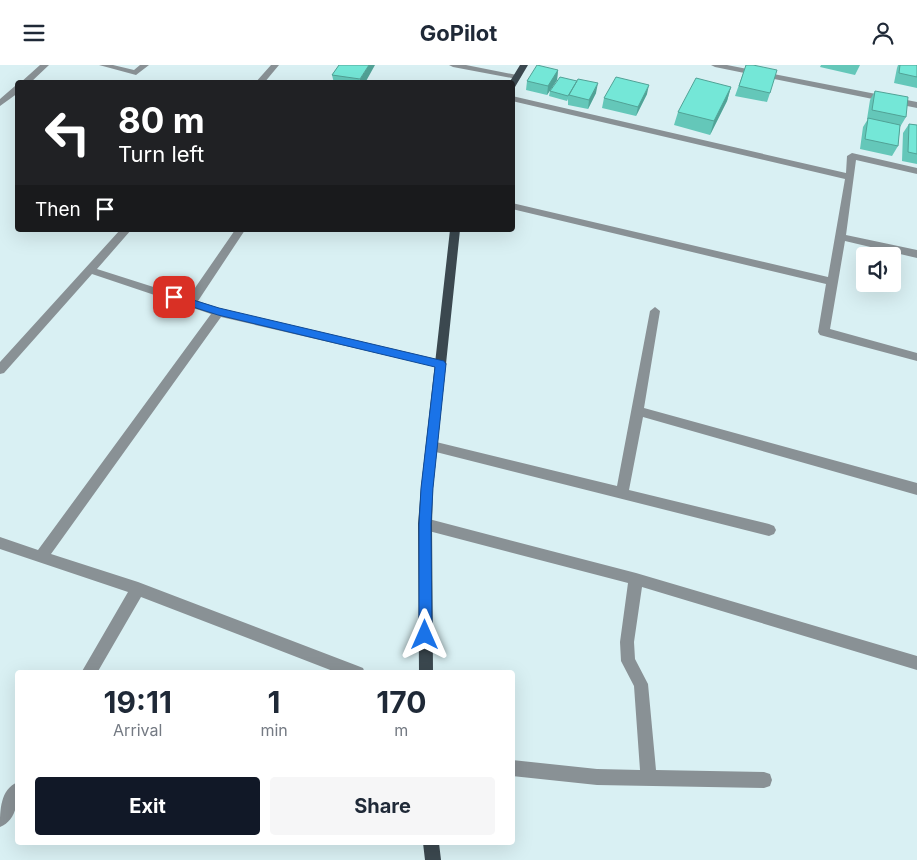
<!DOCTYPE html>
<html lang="en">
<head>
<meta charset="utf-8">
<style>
  body { margin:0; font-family:Inter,sans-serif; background:#f6f6f7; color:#1f2937; height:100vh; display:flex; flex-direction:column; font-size:19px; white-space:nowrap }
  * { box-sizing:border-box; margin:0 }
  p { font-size:16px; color:#747a83 }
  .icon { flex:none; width:28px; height:28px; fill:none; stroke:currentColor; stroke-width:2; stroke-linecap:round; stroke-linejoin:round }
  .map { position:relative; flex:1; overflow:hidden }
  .sheet { position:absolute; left:15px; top:605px; width:500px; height:175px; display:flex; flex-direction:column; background:#fff; border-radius:5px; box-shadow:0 5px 20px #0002 }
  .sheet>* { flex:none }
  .top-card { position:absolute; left:15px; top:15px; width:500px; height:152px; border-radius:5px; box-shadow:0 5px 20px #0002; background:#202124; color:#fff; overflow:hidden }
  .fabs { position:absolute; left:856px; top:182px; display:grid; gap:10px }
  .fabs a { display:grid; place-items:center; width:45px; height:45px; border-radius:5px; background:#fff; box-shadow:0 5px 20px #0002; font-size:25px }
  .pin { position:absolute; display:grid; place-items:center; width:42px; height:42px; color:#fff; margin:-21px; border-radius:10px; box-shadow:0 2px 8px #0006 }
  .me { position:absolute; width:55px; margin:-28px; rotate:0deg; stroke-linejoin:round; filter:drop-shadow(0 0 4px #0008) }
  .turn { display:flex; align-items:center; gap:18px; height:105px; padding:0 20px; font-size:22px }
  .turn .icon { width:65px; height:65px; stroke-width:2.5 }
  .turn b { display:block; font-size:35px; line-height:42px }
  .then { display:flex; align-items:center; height:48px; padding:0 20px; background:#0003; gap:10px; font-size:19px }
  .eta { display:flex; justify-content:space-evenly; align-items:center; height:85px; text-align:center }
  .eta b { font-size:30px; font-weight:700; line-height:35px }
  .button { display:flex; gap:10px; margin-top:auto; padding:10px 20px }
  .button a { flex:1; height:58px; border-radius:5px; background:#111827; color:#fff; font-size:20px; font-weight:700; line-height:58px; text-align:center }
  .button a+a { background:#f6f6f7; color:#1f2937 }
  header { display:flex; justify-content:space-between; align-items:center; height:65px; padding:0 20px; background:#fff; font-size:22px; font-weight:700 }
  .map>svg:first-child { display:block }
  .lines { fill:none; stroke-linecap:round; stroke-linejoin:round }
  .minor { fill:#899195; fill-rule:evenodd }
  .major { fill:#3b484f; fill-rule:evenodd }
  .wall { fill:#64c7b9 }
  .shaded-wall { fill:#51a296 }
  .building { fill:#74e7d7; stroke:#51a296 }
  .route { fill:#1a73e8; stroke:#114b97 }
</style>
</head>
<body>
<header><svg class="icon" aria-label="menu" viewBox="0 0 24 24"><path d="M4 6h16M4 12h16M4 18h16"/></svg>GoPilot<svg class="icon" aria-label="person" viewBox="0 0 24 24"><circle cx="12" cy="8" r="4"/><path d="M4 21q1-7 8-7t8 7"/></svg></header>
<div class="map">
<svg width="917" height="795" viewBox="0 0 917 795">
  <rect width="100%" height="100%" fill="#d9f0f3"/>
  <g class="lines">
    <path class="minor" d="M40 0H49L30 18H20Z
      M99 0H113L134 5 140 0H149L136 10Z
      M271 0H279L264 18H255Z
      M449 0H466L517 10 521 12 517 14 453 2Z
      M711 0H727L917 37V43L715 2Z
      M15 21H18V28L0 41V34Z
      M512 31 846 108 847 91 852 88 917 103V109L856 95 846 170 917 185V193L845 176 830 264 917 288V296L820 270 818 267 826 219 512 144V138L828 212 845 114 512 36Z
      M120 165H131L97 204 188 233 235 165H245L198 236 219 243 445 296 447 299 441 303 221 252 51 489 138 517 358 601 363 603 365 608H338L141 532 97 608H81L128 527 0 484V472L38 485 211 249 92 209 4 308 0 309V297Z
      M655 242 660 246 644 343 917 418V430L643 352 629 425 769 459 774 461 776 465 774 469 769 471 428 385 426 381 428 377 432 376 617 421 650 246Z
      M425 453 636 508 917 591V605L642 522 634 577 635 594 648 619 656 705 764 707 770 709 772 715 770 721 764 723 597 720 512 711V695L597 704 640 705 634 621 621 596 620 577 628 518 425 465 420 463 418 459 420 455Z
      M18 717C18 733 18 755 0 762 0 746 0 724 18 717Z"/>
    <path class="major" d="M520 0H528L515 22H512V18H509Z
      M450 165H460L433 423 432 459 433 608H419L418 459 421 423Z
      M423 778H439L441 795H425Z"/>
  </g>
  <path class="wall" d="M339 0 365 18H334L332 10Z
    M746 0 770 28 767 37 735 31Z
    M821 0H860L855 10 820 2Z
    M898 0H917V23L894 18 897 3Z
    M558 5 557 15 547 30 526 25 527 16Z
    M731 22 727 36 710 70 674 60 678 47Z
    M550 26 596 28 588 44 568 40V34L567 36 549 31Z
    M875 26 906 52 900 62 898 81 892 91 860 84 863 62 868 54H867L870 35Z
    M647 29 636 51 602 43 604 33Z
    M909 59 917 60V99L902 96 903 68Z"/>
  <path class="shaded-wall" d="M369 0H375L365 18H360V14Z
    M558 5 557 15 547 30 548 21Z
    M598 18 596 28 588 44 589 35Z
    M649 20 647 29 636 51 638 42Z
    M731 22 727 36 710 70 714 56Z"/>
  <path class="building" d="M339 0H369L360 14 332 10Z
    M537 0 558 5 548 21 527 16Z
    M746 0H753L777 5 770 28 739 21Z
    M900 0H917V12L899 8Z
    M560 12 577 16 568 31 550 26Z
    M616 12 649 20 638 42 604 33Z
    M696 13 731 22 714 56 678 47Z
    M578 14 598 18 589 35 569 30Z
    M875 26 908 32 906 52 872 45Z
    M868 53 900 60 898 81 865 74Z
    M909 59 917 60V89L908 87Z"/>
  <path class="route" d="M174 229 219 243 444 296 446 299 433 423 431 459 432 570 430 575 425 577 421 575 419 570V459L421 423 435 302 218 250 171 235V230Z"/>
</svg>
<div class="fabs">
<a><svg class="icon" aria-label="sound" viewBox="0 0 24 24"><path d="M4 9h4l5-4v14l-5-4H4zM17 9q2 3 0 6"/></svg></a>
</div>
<div class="pin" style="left:174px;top:232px;background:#d93025"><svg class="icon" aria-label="arrive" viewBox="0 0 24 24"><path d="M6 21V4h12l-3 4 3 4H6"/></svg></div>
<svg class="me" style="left:425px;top:570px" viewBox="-20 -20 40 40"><path d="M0-17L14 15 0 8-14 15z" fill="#1a73e8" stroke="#fff" stroke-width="4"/></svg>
<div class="top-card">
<div class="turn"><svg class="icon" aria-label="left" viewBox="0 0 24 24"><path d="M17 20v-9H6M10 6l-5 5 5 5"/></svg><div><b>80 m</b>Turn left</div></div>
<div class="then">Then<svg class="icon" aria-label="arrive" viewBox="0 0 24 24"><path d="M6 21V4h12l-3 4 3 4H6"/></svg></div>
</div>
<section class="sheet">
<div class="eta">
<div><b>19:11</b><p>Arrival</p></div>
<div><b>1</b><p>min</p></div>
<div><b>170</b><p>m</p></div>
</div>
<div class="button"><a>Exit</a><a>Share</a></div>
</section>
</div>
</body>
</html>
